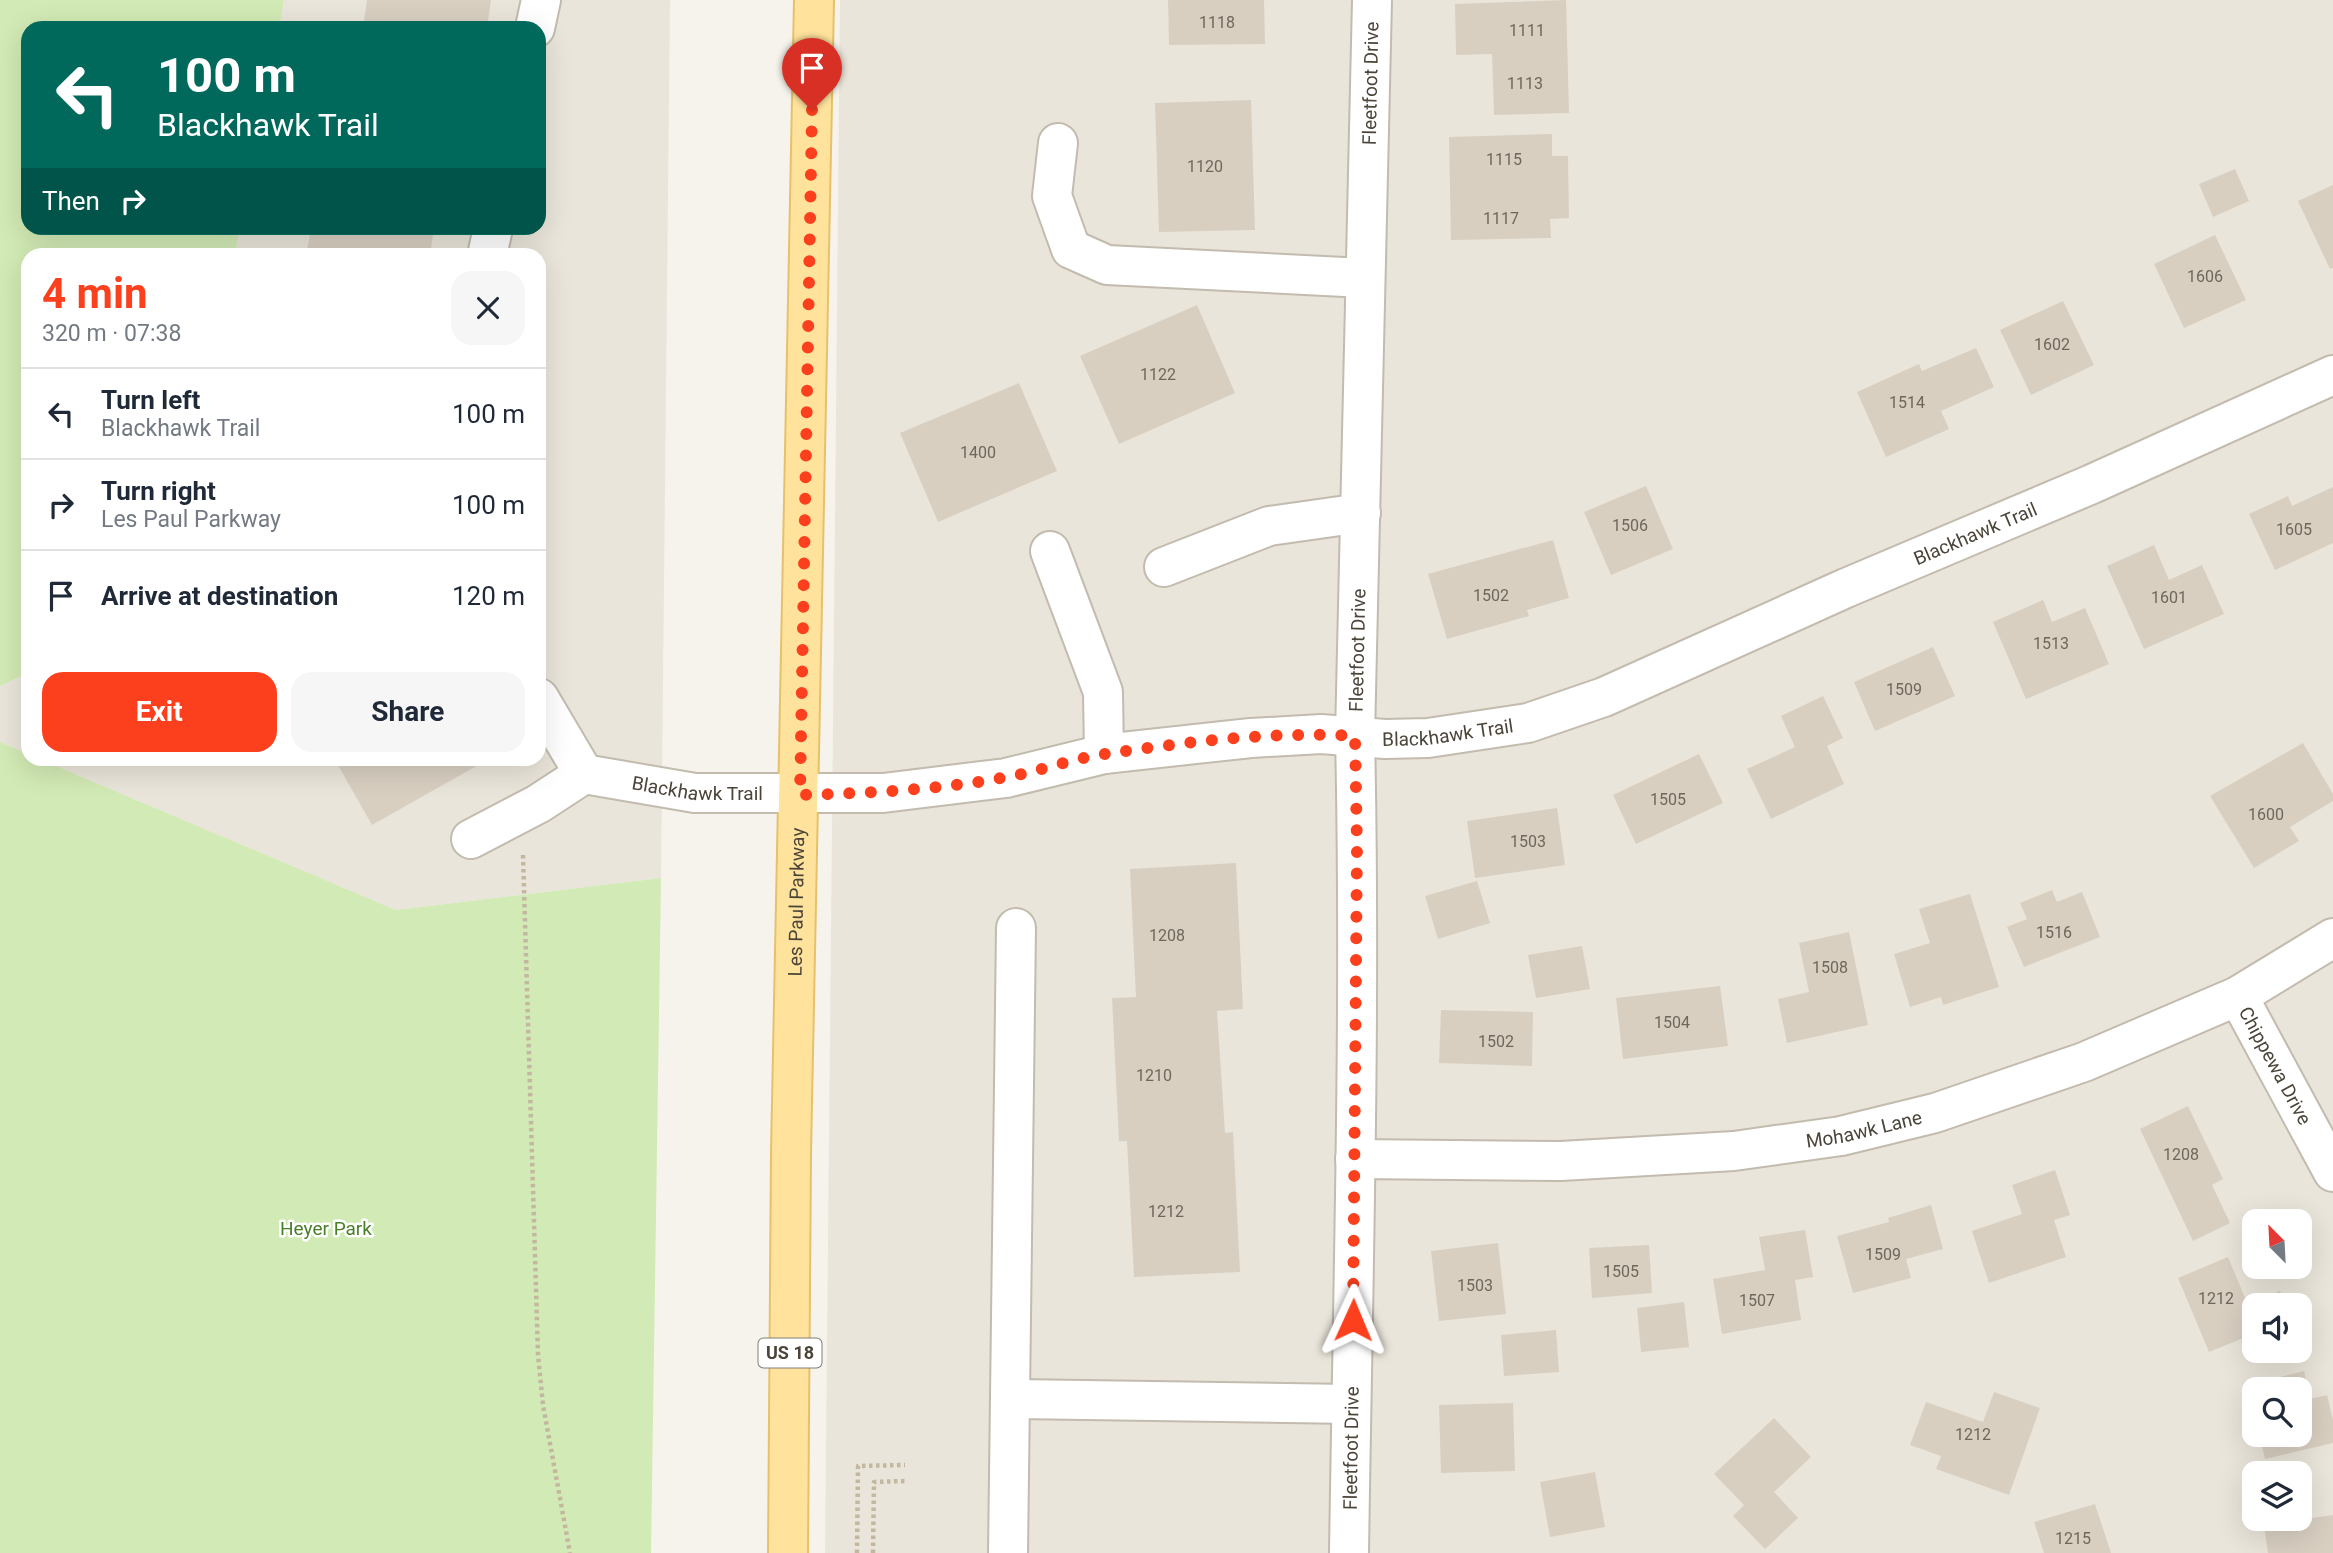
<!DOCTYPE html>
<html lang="en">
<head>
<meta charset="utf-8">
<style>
  body { margin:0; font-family:Roboto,sans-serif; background:#f6f6f7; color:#1f2937; height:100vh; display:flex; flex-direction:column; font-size:26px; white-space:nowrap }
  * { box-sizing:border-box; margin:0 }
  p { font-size:23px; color:#747a83 }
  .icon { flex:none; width:38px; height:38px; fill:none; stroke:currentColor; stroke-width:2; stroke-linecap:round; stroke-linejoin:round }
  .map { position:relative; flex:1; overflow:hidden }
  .panel { position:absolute; left:21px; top:248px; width:525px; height:518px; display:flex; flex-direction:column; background:#fff; border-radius:21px; box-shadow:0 7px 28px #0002 }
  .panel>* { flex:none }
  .hud { position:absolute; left:21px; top:21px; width:525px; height:214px; border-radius:21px; box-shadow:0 7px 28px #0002; background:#00695c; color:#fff; overflow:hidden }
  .needle { width:46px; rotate:336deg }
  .buttons { position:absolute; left:2242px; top:1209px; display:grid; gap:14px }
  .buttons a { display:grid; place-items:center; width:70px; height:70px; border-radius:14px; background:#fff; box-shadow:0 7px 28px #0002; font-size:35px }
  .pin { position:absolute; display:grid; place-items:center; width:60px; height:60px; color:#fff; margin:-72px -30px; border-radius:50% 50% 50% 0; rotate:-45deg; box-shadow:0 0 7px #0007 }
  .pin .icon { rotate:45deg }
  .me { position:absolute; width:77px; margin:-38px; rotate:1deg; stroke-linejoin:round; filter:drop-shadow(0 0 5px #0008) }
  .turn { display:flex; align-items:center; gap:24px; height:147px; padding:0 21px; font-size:32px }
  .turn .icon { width:91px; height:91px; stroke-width:2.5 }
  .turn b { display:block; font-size:49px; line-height:60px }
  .then { display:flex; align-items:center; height:66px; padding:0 21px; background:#0003; gap:14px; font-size:26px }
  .round { display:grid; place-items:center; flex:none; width:74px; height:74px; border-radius:21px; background:#f6f6f7 }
  .head { display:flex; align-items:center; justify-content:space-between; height:119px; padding:0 21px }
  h1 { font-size:42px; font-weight:700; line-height:52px; color:#fc3f1d }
  .cta { display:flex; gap:14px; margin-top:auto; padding:14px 21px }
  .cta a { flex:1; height:80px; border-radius:21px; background:#fc3f1d; color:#fff; font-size:28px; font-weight:700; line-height:80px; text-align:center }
  .cta a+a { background:#f6f6f7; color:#1f2937 }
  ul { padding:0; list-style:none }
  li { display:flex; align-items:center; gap:21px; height:91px; padding:0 21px; border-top:2px solid #e0e1e3 }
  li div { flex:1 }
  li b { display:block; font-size:26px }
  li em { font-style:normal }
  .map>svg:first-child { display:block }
  .residential { fill:#eae5da; fill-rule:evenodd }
  .green { fill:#d2eab5 }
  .building { fill:#d8cfc1 }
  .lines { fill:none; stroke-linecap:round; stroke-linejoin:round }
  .minor-casing { stroke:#c2bbae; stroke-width:42 }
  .major-casing { stroke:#e6c16a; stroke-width:42 }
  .path { stroke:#c4b79f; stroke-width:4.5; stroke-dasharray:3.5 3.5; stroke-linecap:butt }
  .minor { stroke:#fff; stroke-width:38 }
  .major { stroke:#ffe39c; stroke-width:38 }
  .route { stroke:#fc3f1d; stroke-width:12; stroke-dasharray:0 21.6 }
  .labels { text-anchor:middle; stroke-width:5; stroke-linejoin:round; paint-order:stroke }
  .number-label { font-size:16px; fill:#6e675b }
  .shield { fill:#fff; stroke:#817c74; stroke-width:2 }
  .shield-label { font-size:18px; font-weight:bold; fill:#4b4439 }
  .street-label { font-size:19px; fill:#4b4439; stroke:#fff }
  .park-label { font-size:19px; fill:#4a7f2a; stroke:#fff }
</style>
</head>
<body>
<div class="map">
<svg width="2333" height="1553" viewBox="0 0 2333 1553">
  <rect width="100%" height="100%" fill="#f6f3ec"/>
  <path class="residential" d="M284 0H670L661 878 396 910 42 760H539V256L235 255 240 228H539V28H279Z
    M840 0H2333V1553H825ZM2254 1222H2300V1267H2254ZM2254 1306H2300V1351H2254ZM2254 1390H2300V1435H2254ZM2254 1474H2300V1519H2254Z
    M28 673V754L0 742V686Z"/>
  <path class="green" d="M0 0H284L279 28H28V228H240L235 255 28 256V673L0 686Z
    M0 742 28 754V760H42L396 910 661 878 651 1553H0Z"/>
  <path class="building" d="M367 0H491L487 28H363Z
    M1168 0H1264L1265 44 1169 45Z
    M1566 0 1569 113 1494 115 1492 54 1456 55 1455 4Z
    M1251 100 1255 230 1159 232 1155 103Z
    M1552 134V156H1568L1569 218 1550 219 1551 238 1451 240 1449 137Z
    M2235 169 2249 201 2213 217 2199 184Z
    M2333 185V268L2330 269 2298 201Z
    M311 228H434L430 256H306Z
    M2215 235 2246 300 2184 328 2154 264Z
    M2063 301 2094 365 2031 395 2000 330Z
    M1197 305 1235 393 1119 444 1080 356Z
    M1976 348 1994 387 1941 411 1949 429 1886 457 1857 392 1919 364 1922 371Z
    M1019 383 1057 471 938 522 900 433Z
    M1646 486 1673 549 1611 575 1584 512Z
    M2333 487V543L2275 570 2249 514 2288 496 2292 506Z
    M1553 540 1569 598 1527 610 1529 616 1447 639 1428 574Z
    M2154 545 2169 580 2202 565 2224 614 2144 649 2107 566Z
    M2043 600 2052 622 2085 608 2109 664 2026 699 1993 622Z
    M1933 647 1955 696 1875 731 1854 682Z
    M1823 696 1843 738 1827 746 1844 784 1771 819 1747 769 1795 747 1781 716Z
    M2303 743 2333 794V801L2290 827 2299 841 2254 868 2210 796Z
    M1699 754 1723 803 1636 844 1613 795Z
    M335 760H477L480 764 372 825Z
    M1557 808 1565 865 1475 878 1467 821Z
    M1236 863 1243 1009 1217 1011 1225 1133 1233 1132 1240 1272 1134 1277 1127 1141H1119L1112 998 1136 997 1130 869Z
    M1477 881 1490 923 1438 939 1425 896Z
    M2052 890 2057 902 2082 892 2100 937 2024 967 2007 927 2027 919 2020 903Z
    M1970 894 1999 987 1943 1005 1941 997 1910 1007 1894 954 1930 943 1919 909Z
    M1849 932 1868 1025 1787 1043 1778 999 1809 992 1799 943Z
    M1582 946 1590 989 1536 998 1528 955Z
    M1720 986 1728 1046 1623 1059 1616 998Z
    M1441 1010 1533 1012 1532 1066 1439 1063Z
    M2188 1106 2223 1179 2212 1185 2230 1223 2193 1241 2140 1129Z
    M2055 1170 2070 1215 2054 1220 2066 1257 1989 1283 1972 1231 2022 1214 2012 1185Z
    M1931 1205 1943 1249 1906 1259 1911 1278 1853 1293 1837 1236 1889 1222 1888 1218Z
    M1805 1230 1813 1277 1795 1280 1801 1320 1722 1334 1713 1279 1765 1270 1759 1237Z
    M1498 1243 1506 1314 1439 1321 1431 1251Z
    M1649 1245 1652 1293 1592 1298 1589 1248Z
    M2228 1257 2248 1305 2280 1291 2286 1306H2254V1356L2246 1337 2209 1352 2178 1278Z
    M1684 1302 1689 1347 1641 1352 1637 1308Z
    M1556 1330 1559 1372 1504 1376 1501 1335Z
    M2304 1371 2310 1399 2327 1395 2333 1420V1443L2265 1459 2259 1435H2300V1390H2254L2253 1408 2247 1385Z
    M1994 1392 2040 1408 2009 1495 1936 1469 1941 1456 1910 1445 1926 1402 1983 1422Z
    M1513 1403 1515 1471 1441 1473 1439 1405Z
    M1774 1418 1811 1457 1774 1492 1798 1518 1765 1549 1733 1516 1744 1505 1714 1474Z
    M1595 1472 1605 1527 1550 1537 1540 1482Z
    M2095 1504 2111 1553H2044L2034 1522Z
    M2333 1515V1553H2268L2264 1525Z"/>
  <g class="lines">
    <defs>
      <g id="minor">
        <path d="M535 28 541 0"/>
        <path d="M1058 143 1052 196 1071 249 1107 265 1364 278"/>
        <path d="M487 256 493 228"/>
        <path d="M1050 551 1103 692 1104 754"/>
        <path d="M1164 567 1269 526 1361 513"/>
        <path id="s1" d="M539 698 584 774 695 793H883L1006 778 1104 754 1251 738 1321 734 1385 739 1428 738 1528 723 1604 697 1846 588 2092 484 2333 375"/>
        <path d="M471 839 538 804 584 774"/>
        <path id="s2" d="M2238 996 2333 1172"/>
        <path id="s3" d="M1355 1159 1561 1161 1734 1151 1841 1136 1935 1113 2084 1062 2238 996 2333 938"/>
        <path d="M1010 1399 1351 1404"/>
        <path d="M1008 1553 1016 928"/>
        <path id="s4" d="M1349 1553C1353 1281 1361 1008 1355 736L1372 0"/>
      </g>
      <g id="major">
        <path id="s5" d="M788 1553 791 1153 814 0"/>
      </g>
    </defs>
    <use href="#minor" class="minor-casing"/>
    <use href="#major" class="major-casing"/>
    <path class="path" d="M523 855 538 1355 543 1405 570 1553
      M857 1553 858 1466 905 1465
      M873 1553 874 1482 905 1481"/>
    <use href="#minor" class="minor"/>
    <use href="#major" class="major"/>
  </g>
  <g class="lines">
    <path class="route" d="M812 110 800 795C869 793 939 790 1007 777 1040 771 1072 759 1105 754 1186 742 1273 731 1355 736L1357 847 1353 1320"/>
  </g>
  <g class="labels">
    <g class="number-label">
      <text x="1217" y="28">1118</text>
      <text x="1527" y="36">1111</text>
      <text x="1525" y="89">1113</text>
      <text x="1504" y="165">1115</text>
      <text x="1205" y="172">1120</text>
      <text x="1501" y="224">1117</text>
      <text x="2205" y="282">1606</text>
      <text x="2052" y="350">1602</text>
      <text x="1158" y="380">1122</text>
      <text x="1907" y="408">1514</text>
      <text x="978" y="458">1400</text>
      <text x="1630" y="531">1506</text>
      <text x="2294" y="535">1605</text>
      <text x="1491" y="601">1502</text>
      <text x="2169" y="603">1601</text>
      <text x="2051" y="649">1513</text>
      <text x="1904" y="695">1509</text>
      <text x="1668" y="805">1505</text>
      <text x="2266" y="820">1600</text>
      <text x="1528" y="847">1503</text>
      <text x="2054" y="938">1516</text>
      <text x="1167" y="941">1208</text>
      <text x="1830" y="973">1508</text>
      <text x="1672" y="1028">1504</text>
      <text x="1496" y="1047">1502</text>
      <text x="1154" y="1081">1210</text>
      <text x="2181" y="1160">1208</text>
      <text x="1166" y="1217">1212</text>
      <text x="1883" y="1260">1509</text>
      <text x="1621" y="1277">1505</text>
      <text x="1475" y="1291">1503</text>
      <text x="2216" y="1304">1212</text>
      <text x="1757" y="1306">1507</text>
      <text x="1973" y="1440">1212</text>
      <text x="2073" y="1544">1215</text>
    </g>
    <rect class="shield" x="758.5" y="1338.5" width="63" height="29" rx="5"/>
    <g class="shield-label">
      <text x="790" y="1359">US 18</text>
    </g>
    <g class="street-label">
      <text dy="7" stroke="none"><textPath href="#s4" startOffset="1470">Fleetfoot Drive</textPath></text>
      <text dy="7" stroke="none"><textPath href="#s1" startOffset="1526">Blackhawk Trail</textPath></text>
      <text dy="7" stroke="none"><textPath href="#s4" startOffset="903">Fleetfoot Drive</textPath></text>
      <text dy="7" stroke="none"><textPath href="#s1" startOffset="959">Blackhawk Trail</textPath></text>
      <text dy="7" stroke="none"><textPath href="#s1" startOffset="203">Blackhawk Trail</textPath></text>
      <text dy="7" stroke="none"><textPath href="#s5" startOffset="651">Les Paul Parkway</textPath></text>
      <text dy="7" stroke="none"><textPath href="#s2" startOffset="79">Chippewa Drive</textPath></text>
      <text dy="7" stroke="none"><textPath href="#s3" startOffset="511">Mohawk Lane</textPath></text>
      <text dy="7" stroke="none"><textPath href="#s4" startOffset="105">Fleetfoot Drive</textPath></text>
    </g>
    <g class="park-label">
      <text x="326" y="1235">Heyer Park</text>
    </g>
  </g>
</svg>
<div class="buttons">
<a><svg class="needle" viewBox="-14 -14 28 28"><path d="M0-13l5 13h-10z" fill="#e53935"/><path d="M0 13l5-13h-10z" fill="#747a83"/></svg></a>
<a><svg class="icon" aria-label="sound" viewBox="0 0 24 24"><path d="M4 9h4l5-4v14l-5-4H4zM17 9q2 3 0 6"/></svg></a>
<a><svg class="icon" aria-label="search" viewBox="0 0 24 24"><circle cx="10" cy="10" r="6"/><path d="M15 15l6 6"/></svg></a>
<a><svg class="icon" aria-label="layers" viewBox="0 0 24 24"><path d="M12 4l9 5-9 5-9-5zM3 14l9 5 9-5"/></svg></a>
</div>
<div class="pin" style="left:812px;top:110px;background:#d93025"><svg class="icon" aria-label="arrive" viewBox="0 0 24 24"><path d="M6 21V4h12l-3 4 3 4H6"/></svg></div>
<svg class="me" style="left:1353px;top:1320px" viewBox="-20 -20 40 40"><path d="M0-17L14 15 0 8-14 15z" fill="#fc3f1d" stroke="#fff" stroke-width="4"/></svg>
<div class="hud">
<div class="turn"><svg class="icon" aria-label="left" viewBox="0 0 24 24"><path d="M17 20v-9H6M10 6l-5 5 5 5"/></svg><div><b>100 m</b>Blackhawk Trail</div></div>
<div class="then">Then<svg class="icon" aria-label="right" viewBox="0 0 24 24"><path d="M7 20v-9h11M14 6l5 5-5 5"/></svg></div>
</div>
<section class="panel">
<div class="head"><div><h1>4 min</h1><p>320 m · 07:38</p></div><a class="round"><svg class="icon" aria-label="close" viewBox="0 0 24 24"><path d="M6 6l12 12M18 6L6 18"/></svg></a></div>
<ul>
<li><svg class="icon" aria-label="left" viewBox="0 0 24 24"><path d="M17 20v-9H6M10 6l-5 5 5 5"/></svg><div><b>Turn left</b><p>Blackhawk Trail</p></div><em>100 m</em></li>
<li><svg class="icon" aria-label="right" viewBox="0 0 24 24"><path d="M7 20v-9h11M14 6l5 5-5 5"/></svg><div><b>Turn right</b><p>Les Paul Parkway</p></div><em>100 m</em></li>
<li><svg class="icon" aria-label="arrive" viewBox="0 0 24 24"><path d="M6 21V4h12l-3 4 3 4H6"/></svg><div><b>Arrive at destination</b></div><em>120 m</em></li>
</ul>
<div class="cta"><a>Exit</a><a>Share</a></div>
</section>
</div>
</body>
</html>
